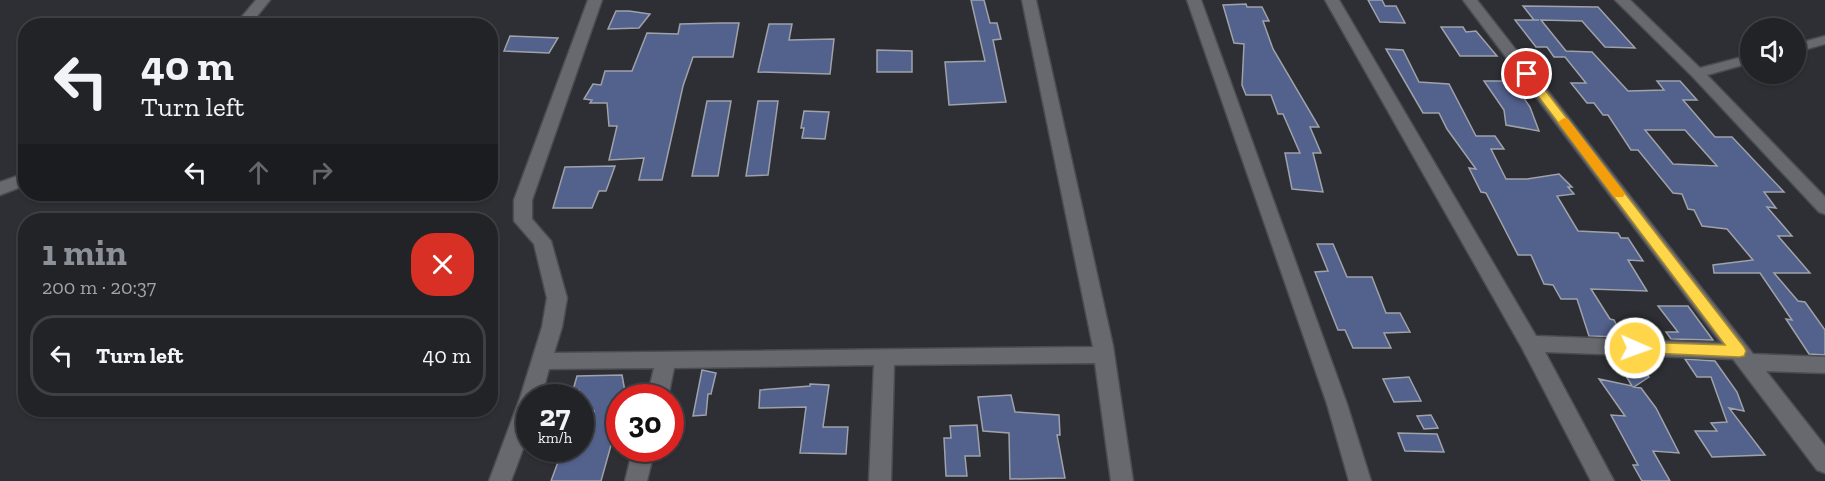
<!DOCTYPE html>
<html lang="en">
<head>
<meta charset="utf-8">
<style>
  body { margin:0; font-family:"Zilla Slab",serif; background:#2a2b2f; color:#f1f3f6; height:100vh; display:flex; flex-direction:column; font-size:22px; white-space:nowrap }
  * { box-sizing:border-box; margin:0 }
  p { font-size:20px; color:#a2a4a7 }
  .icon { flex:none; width:33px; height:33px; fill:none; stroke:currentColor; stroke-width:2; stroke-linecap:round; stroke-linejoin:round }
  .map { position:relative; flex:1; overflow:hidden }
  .side { position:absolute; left:18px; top:213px; width:480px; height:204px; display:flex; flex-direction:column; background:#222327; border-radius:24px; box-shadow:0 2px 4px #0004,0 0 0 2px #3f4044 }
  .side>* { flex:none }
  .top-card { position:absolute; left:18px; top:18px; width:480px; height:183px; border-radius:24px; box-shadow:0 2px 4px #0004,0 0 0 2px #3f4044; background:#222327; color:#f1f3f6; overflow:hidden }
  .fabs { position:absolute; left:1740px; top:18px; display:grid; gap:12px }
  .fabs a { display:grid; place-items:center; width:66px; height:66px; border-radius:50%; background:#222327; box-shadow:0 2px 4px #0004,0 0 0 2px #3f4044; font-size:30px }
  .speed { position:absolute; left:516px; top:384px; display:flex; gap:12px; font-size:30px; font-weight:700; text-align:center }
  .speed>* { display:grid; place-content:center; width:78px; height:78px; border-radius:50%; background:#222327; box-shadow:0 2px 4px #0004,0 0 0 2px #3f4044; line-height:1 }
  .speed small { font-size:15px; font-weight:400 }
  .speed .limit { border:9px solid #d22; background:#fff; color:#111 }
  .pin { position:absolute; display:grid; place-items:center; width:51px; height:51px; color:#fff; margin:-26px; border:3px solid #fff; border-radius:50%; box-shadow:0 2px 6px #0007 }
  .me { position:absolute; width:66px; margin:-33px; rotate:92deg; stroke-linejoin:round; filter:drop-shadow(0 0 4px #0008) }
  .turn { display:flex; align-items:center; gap:21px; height:126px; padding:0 24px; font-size:27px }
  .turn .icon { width:78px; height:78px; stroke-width:2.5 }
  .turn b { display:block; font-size:42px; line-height:51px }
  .lanes { display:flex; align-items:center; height:57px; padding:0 24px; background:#0003; justify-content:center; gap:30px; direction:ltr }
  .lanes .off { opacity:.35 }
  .round { display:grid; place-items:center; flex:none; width:63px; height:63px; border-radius:24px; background:#2a2b2f }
  .head { display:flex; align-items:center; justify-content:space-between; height:102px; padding:0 24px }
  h1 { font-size:36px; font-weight:700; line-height:45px; color:#8c9099 }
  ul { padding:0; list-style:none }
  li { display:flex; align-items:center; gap:18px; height:81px; margin:0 12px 9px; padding:0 12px; border:3px solid #3f4044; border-radius:24px }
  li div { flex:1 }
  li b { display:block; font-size:22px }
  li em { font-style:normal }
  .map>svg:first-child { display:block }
  .building { fill:#53618d; stroke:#9fa2a8; stroke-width:1.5; fill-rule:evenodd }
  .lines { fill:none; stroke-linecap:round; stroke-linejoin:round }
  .minor-casing { stroke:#4a4c50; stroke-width:3 }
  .minor { fill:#67696f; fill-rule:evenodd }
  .route { fill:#ffd54a; stroke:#a68a30; stroke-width:1.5 }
  .slow { fill:#f59e0b }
</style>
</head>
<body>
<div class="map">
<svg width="1825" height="481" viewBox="0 0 1825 481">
  <rect width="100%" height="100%" fill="#2d2f34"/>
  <path class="building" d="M971 0H984L990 23H997L1001 39 993 40 1006 102 949 105 945 62 985 61Z
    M1368 0H1382L1385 6H1396L1405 23 1380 22Z
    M1246 4 1247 7H1262L1269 21H1263L1273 49 1319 127H1310L1321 153H1313L1323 192 1292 189 1285 153H1300L1283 114H1278L1271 95H1246L1242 85 1244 44 1234 43 1223 5Z
    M1523 6 1598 7 1635 48 1605 47 1582 21 1541 20 1566 51 1592 52 1628 91 1664 90 1657 81H1680L1697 100H1683L1715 137H1732L1784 192H1764L1776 208 1767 207 1792 236H1778L1810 273H1774L1798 301 1805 302 1825 330V355L1809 354 1786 319 1792 320 1760 273H1714L1713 265 1753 260 1727 229 1702 226 1694 210 1688 209 1682 194 1673 193 1638 150H1631L1608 115H1603L1594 103H1587L1571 83H1586L1565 57H1554L1547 47H1536L1515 20H1539H1534ZM1645 130H1685L1717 166 1673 164Z
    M616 11H629L650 14 639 28 608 29Z
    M720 23H739L733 57H693L683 86 662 180H639L644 158 609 160 617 126H609L607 103H590L592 100 584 99 593 84 601 85 605 71H632L647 33 678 34 680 24Z
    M769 24H792L789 40 834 39 830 74 758 72Z
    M1441 27H1463L1466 32 1476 31 1497 56H1460Z
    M510 36 558 38 549 53 504 51Z
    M1386 49 1403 50 1419 82 1449 84 1476 136H1495L1504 149H1491L1506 179H1527L1559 174 1572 187H1568L1574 194 1557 196 1578 231 1618 233 1621 238H1628L1643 261 1628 260 1647 291 1591 289 1610 319 1614 320 1623 337 1589 336 1577 299H1561L1553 285 1544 284 1531 255H1518L1486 193 1481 192 1469 168 1476 169 1447 129 1439 113H1423Z
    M877 50 912 51V72H877Z
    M1484 81H1503L1510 91H1519L1530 107 1539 131 1506 125 1504 110Z
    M707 101H731L718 176H692Z
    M758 101H778L768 175 746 176Z
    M804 111 829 112 825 139 802 138 804 128H801Z
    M615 166 606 191H599L592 208H553L565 167Z
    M1317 244H1333L1347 277H1372L1386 313H1400L1410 332 1384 333 1391 348H1353L1345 330H1338L1315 272 1328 271Z
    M1658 306H1688L1713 340 1671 339 1666 332H1678Z
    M1615 357H1632L1634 362H1640L1649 377 1634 387 1641 388 1656 408 1679 453 1653 451 1670 481H1642L1633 465H1638L1611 415 1625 416 1599 379 1632 386Z
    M1685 359 1715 361 1737 392 1744 411 1729 408 1765 455 1712 457 1695 431H1717L1711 423 1727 422 1711 377H1697Z
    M702 370 716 373 711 394H708L706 415 693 416Z
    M622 375 626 397 620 398 613 424H617L601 481H551L558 462H555L559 448H581L594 411H580V398H577L579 390H573L577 376Z
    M1409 377 1421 401 1394 402 1383 379Z
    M810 384 829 385 823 427H848L846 454 800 453 806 407 759 408 760 390 810 386Z
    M1011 395 1015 412 1059 415 1060 435H1057L1065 478 1010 479 1009 433 983 431 978 397Z
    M1431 415 1438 428 1424 429 1417 416Z
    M977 425 980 456H965L967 476H946L944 438H951L950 426Z
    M1398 433 1437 434 1444 452 1405 451Z"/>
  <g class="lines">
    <defs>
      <path id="minor" d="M256 0H270L249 26H234Z
        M588 0H602L532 200V219L551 241 567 298 562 327 554 353 1093 347 1022 0H1036L1113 346 1133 481H1111L1095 363 894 365 891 481H869L874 365 674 368 668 398H647L654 368 549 369 541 398H530V430L511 481H489L520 398 542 327 547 298 534 244 514 221V200Z
        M1187 0H1201L1347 404 1371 481H1349L1327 404Z
        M1325 0H1339L1536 336 1721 343 1463 0H1477L1753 354 1825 357V373L1766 371 1825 446V473L1817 470 1733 359 1545 352 1614 481H1591L1522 348Z
        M1615 0H1630L1700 68 1750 55V63L1707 75 1825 197V214L1819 212 1692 76Z
        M1825 36V44L1796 52V44Z
        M26 173V185L0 195V182Z
        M633 448H655L647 481H625Z"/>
    </defs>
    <use href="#minor" class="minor-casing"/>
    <use href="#minor" class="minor"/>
  </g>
  <path class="route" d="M1527 71 1531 72 1744 347 1746 351 1744 356 1739 357 1629 352 1627 348 1629 344 1635 342 1725 345 1523 76 1521 74Z"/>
  <path class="slow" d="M1564 118 1568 119 1623 191 1625 194 1623 197H1614L1558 122Z"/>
</svg>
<div class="fabs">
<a><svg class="icon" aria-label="sound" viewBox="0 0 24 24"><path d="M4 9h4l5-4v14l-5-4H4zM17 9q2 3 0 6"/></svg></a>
</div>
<div class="speed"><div>27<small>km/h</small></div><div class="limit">30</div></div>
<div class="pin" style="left:1527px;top:74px;background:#d93025"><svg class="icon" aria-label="arrive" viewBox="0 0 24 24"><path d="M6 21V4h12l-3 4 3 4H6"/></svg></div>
<svg class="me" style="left:1635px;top:348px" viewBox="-20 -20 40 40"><circle r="17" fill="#ffd54a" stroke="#fff" stroke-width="3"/><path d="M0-11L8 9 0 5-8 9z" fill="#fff"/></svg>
<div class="top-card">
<div class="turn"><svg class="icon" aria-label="left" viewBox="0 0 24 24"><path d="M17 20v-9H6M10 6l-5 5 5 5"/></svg><div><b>40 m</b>Turn left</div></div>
<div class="lanes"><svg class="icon" aria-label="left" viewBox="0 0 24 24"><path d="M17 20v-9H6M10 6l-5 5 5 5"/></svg><svg class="icon off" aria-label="ahead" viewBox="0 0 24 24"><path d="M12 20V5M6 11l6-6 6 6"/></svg><svg class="icon off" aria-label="right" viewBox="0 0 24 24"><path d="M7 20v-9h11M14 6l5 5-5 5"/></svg></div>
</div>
<section class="side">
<div class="head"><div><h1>1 min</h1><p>200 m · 20:37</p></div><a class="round" style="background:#d93025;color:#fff"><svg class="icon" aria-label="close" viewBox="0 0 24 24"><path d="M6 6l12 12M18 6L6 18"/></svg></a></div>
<ul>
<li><svg class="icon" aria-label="left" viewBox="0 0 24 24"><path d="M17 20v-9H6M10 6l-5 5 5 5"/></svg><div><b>Turn left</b></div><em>40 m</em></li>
</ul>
</section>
</div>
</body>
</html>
